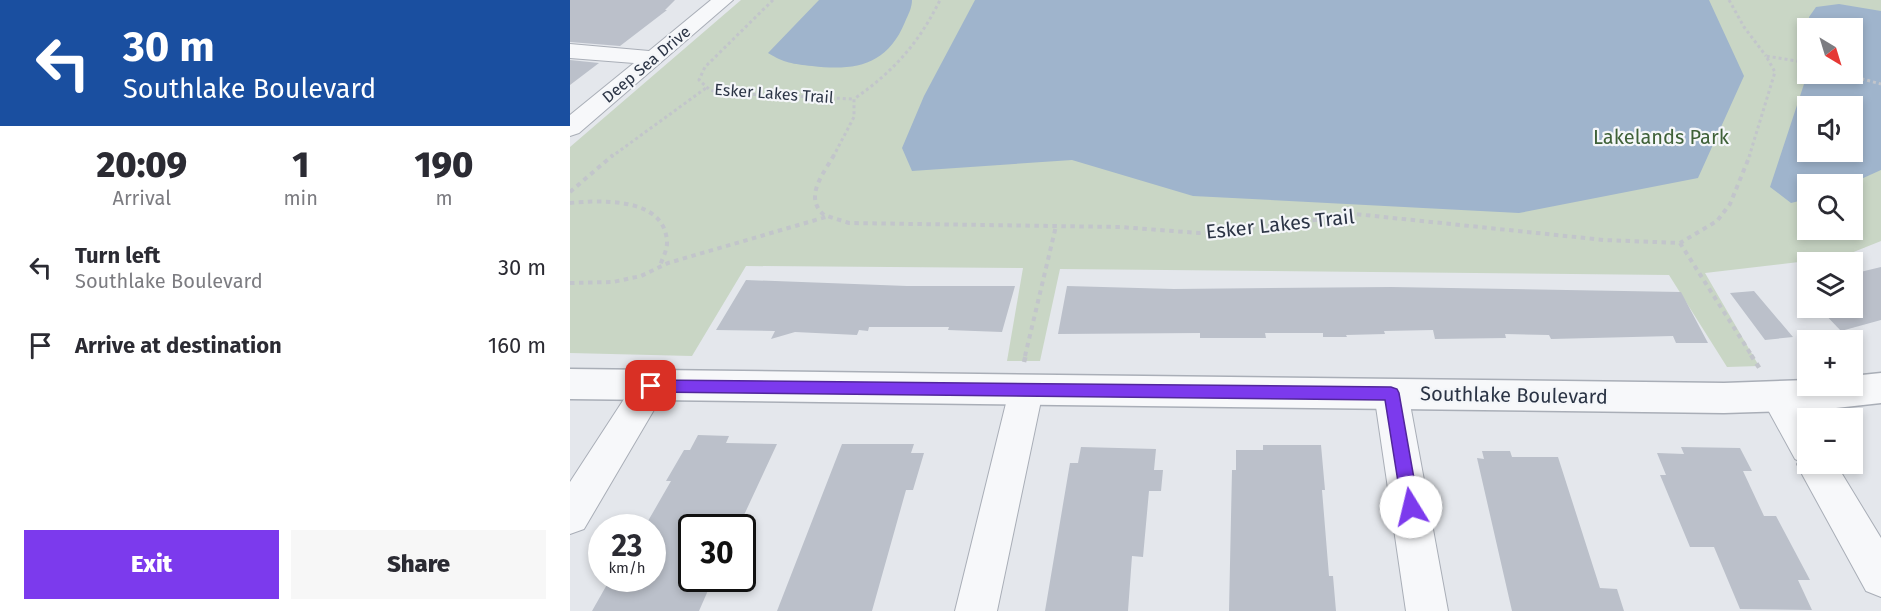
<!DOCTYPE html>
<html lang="en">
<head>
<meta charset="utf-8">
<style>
  body { margin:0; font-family:"Fira Sans",sans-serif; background:#f7f7f7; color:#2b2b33; height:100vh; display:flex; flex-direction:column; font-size:22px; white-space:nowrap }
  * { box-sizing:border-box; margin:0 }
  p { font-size:20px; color:#7c7c81 }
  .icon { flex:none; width:33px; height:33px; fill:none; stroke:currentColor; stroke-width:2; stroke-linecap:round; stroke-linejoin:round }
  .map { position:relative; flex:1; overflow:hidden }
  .sheet { display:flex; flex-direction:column; background:#fff; width:570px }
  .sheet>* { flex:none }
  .banner { background:#1a4fa0; color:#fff; overflow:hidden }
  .needle { width:39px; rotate:142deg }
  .controls { position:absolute; left:1227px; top:18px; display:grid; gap:12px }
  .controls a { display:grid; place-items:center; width:66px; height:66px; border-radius:0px; background:#fff; box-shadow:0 3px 9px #0003; font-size:30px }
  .speed { position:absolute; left:18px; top:514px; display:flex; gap:12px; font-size:30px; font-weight:700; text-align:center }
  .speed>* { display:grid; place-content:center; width:78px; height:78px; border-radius:50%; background:#fff; box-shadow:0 3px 9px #0003; line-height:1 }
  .speed small { font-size:15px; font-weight:400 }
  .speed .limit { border:3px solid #111; border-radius:9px; background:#fff; color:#111 }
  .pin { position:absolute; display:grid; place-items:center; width:51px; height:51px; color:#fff; margin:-26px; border-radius:12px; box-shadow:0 3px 9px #0006 }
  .me { position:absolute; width:66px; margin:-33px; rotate:351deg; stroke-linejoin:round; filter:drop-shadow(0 0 4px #0008) }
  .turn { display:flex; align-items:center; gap:21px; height:126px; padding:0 24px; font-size:27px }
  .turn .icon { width:78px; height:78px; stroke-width:2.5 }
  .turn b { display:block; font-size:42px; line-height:51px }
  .eta { display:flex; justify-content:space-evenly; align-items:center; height:102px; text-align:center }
  .eta b { font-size:36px; font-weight:800; line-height:42px }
  .action { display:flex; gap:12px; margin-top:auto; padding:12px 24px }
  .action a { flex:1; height:69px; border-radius:0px; background:#7c3aed; color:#fff; font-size:24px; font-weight:800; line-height:69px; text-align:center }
  .action a+a { background:#f7f7f7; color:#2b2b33 }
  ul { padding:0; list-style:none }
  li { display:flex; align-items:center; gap:18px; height:78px; padding:0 24px }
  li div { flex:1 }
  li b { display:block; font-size:22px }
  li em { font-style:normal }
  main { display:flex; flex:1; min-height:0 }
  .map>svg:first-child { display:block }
  .green { fill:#c9d6c5; fill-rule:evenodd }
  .water { fill:#9fb4cc; fill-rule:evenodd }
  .building { fill:#bbc0ca }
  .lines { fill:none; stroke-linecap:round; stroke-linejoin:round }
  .minor-casing { stroke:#a9aeb7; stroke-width:2 }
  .tertiary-casing { stroke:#a9aeb7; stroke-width:3 }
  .path-far2 { stroke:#c2c5cb; stroke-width:3; stroke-dasharray:3 3; stroke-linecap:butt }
  .path-far1 { stroke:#c2c5cb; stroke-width:4; stroke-dasharray:4.5 4.5; stroke-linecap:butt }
  .path { stroke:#c2c5cb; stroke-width:4.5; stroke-dasharray:5 5; stroke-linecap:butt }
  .minor { fill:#f7f8fa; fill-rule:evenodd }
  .tertiary { fill:#f7f8fa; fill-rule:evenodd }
  .route { fill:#7c3aed; stroke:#51269a; stroke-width:1.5 }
  .labels { text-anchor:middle; stroke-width:4.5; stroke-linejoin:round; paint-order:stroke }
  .far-street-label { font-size:16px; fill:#2b3445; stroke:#f4f6f9 }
  .park-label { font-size:20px; fill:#3f6138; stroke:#f4f6f9 }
  .street-label { font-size:20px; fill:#2b3445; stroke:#f4f6f9 }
</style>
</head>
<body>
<main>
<section class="sheet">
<div class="banner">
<div class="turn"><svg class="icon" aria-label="left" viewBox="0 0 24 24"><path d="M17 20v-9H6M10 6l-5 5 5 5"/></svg><div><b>30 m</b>Southlake Boulevard</div></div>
</div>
<div class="eta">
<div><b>20:09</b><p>Arrival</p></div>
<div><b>1</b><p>min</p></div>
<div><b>190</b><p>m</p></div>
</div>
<ul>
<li><svg class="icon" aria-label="left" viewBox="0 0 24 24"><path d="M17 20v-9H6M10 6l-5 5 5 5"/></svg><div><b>Turn left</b><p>Southlake Boulevard</p></div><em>30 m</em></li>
<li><svg class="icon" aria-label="arrive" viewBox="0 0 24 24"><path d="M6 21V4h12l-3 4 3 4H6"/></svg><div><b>Arrive at destination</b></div><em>160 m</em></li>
</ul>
<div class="action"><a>Exit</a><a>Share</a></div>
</section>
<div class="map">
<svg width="1311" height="611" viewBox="0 0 1311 611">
  <rect width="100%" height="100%" fill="#e4e7ec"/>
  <path class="green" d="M171 0H1311V241L1271 257 1135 273 1189 366 1157 367 1099 275 490 269 470 361H437L453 268 176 266 122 356 0 353V147ZM1238 28H1282V74H1238ZM1238 106H1282V152H1238ZM1238 184H1282V230H1238Z"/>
  <path class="water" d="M249 0H342C342 8 338 15 335 22 317 66 284 71 242 66 223 64 214 63 198 53Z
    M405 0H1139L1174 76 1128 178 949 213 623 196 502 160 342 171 332 148 354 96Z
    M1269 4 1311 11V170L1280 184H1238L1237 199 1221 203 1200 187 1235 81 1272 77 1275 74H1282V28H1240L1239 17 1246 7ZM1238 106H1282V152H1238Z"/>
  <path class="building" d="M0 0H105L95 10H97L50 46 0 42Z
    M0 60 29 63 0 85Z
    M1311 267V320L1271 331 1249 308H1282V274Z
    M176 280 337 286H445L432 332 378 330 379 327H299L298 331 289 330 287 335 225 332 201 339 205 331 146 330Z
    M497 286 604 289 821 287 1111 292 1138 343H1106L1103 336 981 339 979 335 935 334 936 338 865 339 863 330 814 331 815 334 776 335 777 337H753V333H695L696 338H630V333L488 334Z
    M1184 291 1223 337 1195 340 1160 293Z
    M128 435 159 436 156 443 207 444 168 528H122V579H143L129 611H22L39 581 82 579V528H74L101 481H96L114 450H120Z
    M272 444H344L341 453H354L343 490H336L302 611H207Z
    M693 445H751L755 490H752L759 576H763L766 611H659L662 470H666V450H693Z
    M511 447 586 449 584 470H593L591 491H579L573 557 562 556 558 611H475L500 463H508Z
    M1111 447 1170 448 1182 471H1173L1194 516H1206L1240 580H1228L1242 610 1170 609 1144 547H1120L1090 475H1096L1087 453 1114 454Z
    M912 451H940L942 457H988L1030 588 1047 589 1054 611H942L907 458 914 459Z"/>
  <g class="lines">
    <defs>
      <path id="minor" d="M141 0H163L9 133 0 136V115L64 63 0 58V44L79 51Z
        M81 372 93 376 98 386 14 529 0 534V482L69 376Z
        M456 377 468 381 473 391 427 611H385L439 391 444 381Z
        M821 379 833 383 838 393 878 611H836L804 393 809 383Z
        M1208 383 1220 387 1240 418H1238V464H1266L1311 538V597L1296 591 1233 476 1227 464 1229 461 1225 459 1191 397 1196 387Z"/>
      <path id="tertiary" d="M0 369 1154 383 1238 380V386H1282V376L1311 373V403L1248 410 1154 413 0 399Z"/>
    </defs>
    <use href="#minor" class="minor-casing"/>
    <use href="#tertiary" class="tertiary-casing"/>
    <path class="path-far2" d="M203 0 135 67 129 80 140 90 150 93 284 99
      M1159 0 1174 27 1196 56
      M1274 74 1311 84
      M41 157 136 88
      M263 157 284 117V99C323 72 349 43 370 0
      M1179 157 1205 72 1196 56 1238 63"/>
    <path class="path-far1" d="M264 155C254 173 233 197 254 215L279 223 550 227 629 233 711 225 785 214 1034 240 1110 243 1147 221 1160 204 1180 155
      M0 192 43 155
      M0 203C32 200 96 197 97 243 97 251 92 259 90 266
      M1110 243 1182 356
      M0 283 43 282 71 276 98 263 256 217
      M455 356 486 226"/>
    <path class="path" d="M1181 355 1190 369
      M454 362 456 355"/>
    <use href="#minor" class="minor"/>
    <use href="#tertiary" class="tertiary"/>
  </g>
  <path class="route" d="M81 380 821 387 827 389 829 393 849 507 847 512 841 515 835 512 832 507 815 400 81 392 76 390 74 386 76 381Z"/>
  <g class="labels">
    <g class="far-street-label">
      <text transform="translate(76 64) rotate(-40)" y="6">Deep Sea Drive</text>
      <text transform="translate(204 93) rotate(4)" y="6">Esker Lakes Trail</text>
    </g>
    <g class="park-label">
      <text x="1091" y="144">Lakelands Park</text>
    </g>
    <g class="street-label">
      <text transform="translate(710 224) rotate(-6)" y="7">Esker Lakes Trail</text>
      <text transform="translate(944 395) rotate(1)" y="7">Southlake Boulevard</text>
    </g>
  </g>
</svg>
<div class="controls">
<a><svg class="needle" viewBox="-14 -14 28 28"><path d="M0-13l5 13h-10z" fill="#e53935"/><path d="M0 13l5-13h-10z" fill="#7c7c81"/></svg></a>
<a><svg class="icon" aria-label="sound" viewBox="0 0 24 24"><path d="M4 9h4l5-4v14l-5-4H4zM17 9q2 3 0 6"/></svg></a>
<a><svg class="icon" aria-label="search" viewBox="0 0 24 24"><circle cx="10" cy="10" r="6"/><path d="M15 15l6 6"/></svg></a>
<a><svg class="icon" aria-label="layers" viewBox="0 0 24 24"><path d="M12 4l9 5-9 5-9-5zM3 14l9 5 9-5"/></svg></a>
<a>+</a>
<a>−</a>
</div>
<div class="speed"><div>23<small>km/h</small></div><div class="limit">30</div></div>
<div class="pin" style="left:81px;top:386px;background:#d93025"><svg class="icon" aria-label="arrive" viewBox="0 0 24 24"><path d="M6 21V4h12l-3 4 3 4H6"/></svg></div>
<svg class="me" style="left:841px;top:507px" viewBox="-20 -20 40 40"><circle r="19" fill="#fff"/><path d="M0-13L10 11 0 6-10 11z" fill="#7c3aed"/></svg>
</div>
</main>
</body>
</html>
